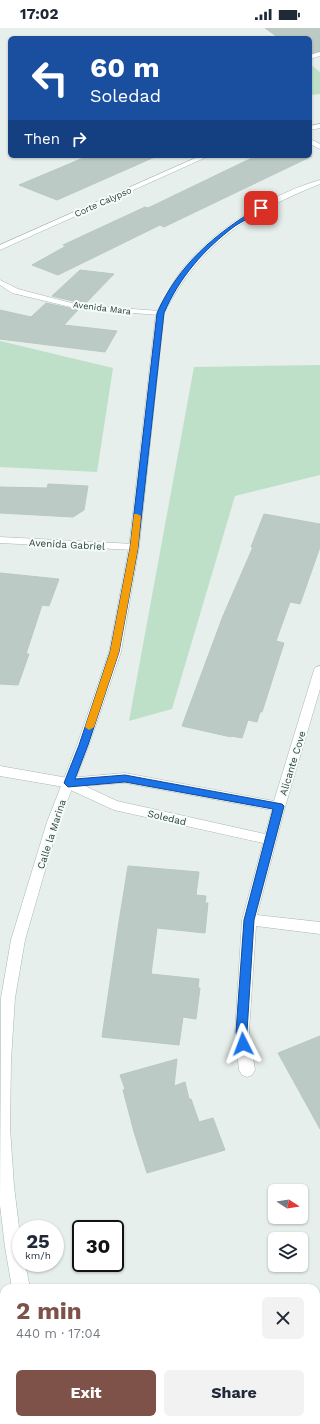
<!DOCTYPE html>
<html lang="en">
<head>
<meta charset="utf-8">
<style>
  body { margin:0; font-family:"Work Sans",sans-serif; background:#f2f2f3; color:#1f2937; height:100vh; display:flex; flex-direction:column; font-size:15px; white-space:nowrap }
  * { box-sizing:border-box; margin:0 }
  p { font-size:13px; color:#747a83 }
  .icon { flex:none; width:22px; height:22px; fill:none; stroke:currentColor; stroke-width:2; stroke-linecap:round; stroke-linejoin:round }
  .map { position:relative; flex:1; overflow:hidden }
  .details { position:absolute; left:0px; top:1256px; width:320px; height:140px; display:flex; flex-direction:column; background:#fff; border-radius:12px 12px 0 0; box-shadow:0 1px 3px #0004 }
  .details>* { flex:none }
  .banner { position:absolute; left:8px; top:8px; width:304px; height:122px; border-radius:6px; box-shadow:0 1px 3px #0004; background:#1a4fa0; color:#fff; overflow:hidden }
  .needle { width:26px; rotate:102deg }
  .controls { position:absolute; left:268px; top:1156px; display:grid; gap:8px }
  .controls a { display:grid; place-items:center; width:40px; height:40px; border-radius:6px; background:#fff; box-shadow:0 1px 3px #0004; font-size:20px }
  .speed { position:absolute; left:12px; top:1192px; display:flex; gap:8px; font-size:20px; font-weight:700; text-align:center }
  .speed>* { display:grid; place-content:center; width:52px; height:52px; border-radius:50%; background:#fff; box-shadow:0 1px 3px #0004; line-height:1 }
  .speed small { font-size:10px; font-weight:400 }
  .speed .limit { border:2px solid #111; border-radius:6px; background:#fff; color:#111 }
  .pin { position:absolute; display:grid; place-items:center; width:34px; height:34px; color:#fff; margin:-17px; border-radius:8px; box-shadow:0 2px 6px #0006 }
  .me { position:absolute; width:44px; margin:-22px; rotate:357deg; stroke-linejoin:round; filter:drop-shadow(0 0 3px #0008) }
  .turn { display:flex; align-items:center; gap:14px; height:84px; padding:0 16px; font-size:18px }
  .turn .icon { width:52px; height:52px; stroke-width:2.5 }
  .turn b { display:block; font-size:28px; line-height:34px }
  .then { display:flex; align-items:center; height:38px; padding:0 16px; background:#0003; gap:8px; font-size:15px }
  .round { display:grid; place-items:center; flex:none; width:42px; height:42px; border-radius:6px; background:#f2f2f3 }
  .summary { display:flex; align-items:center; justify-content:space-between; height:68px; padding:0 16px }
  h1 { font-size:24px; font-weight:700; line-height:30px; color:#7f5249 }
  .action { display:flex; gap:8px; margin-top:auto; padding:8px 16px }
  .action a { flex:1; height:46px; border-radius:6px; background:#7f5249; color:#fff; font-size:16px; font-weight:700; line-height:46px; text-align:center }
  .action a+a { background:#f2f2f3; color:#1f2937 }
  .status { display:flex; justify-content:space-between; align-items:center; height:28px; padding:0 20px; background:#fff; direction:ltr }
  .status svg { height:11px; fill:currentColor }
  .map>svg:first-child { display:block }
  .green { fill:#bfe0c8 }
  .building { fill:#bbcac4; stroke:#b8c9c2 }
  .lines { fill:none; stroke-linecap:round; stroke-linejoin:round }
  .street-casing { stroke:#a8b8b2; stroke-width:1 }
  .secondary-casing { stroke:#a4bbb3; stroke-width:1 }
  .street { fill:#fff; fill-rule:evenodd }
  .secondary { fill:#fff; fill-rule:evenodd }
  .route { fill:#1a73e8; stroke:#114b97 }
  .slow { fill:#f59e0b }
  .labels { text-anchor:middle; stroke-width:4; stroke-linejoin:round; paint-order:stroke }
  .far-street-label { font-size:9px; fill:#24423a; stroke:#f7fbf9 }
  .street-label { font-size:10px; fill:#24423a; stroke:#f7fbf9 }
</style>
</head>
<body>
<div class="status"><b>17:02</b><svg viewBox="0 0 49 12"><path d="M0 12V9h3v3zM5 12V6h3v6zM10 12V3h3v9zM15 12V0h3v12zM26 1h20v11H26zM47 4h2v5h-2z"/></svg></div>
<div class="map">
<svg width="320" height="1396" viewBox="0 0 320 1396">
  <rect width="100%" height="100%" fill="#e6efeb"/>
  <path class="green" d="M310 36 320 44V66L310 67Z
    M0 313 113 340 97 444 0 439Z
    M320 337V447L235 468 172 681 129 693 194 339Z"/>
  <path class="building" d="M265 0H320V23L310 25V10H279Z
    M88 128H157L57 172 19 157Z
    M256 128H312L164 199 160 197 58 247 32 237 66 218 63 217 145 179 148 180Z
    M80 242 114 246 85 276 52 268Z
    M46 275 78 282 64 297 117 303 105 324 0 311V282L31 289Z
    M48 456 88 458 84 482 73 489 0 485V459L47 460Z
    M264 486 320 496V519L300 576 290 574 276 613 284 615 262 684H260L257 694 248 692 242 710 231 708V709L182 698 223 588 253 519H251Z
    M0 545 59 551 49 578 42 577 26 626H29L18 657 0 656Z
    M128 838 199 844 196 867 206 868 205 875H208L205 905 157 900 151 946 199 951 198 960H200L196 991 183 989 179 1017 102 1009 118 900Z
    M320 1008V1101L278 1025Z
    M177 1031 174 1058 185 1054 189 1071H191L199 1094 213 1090 225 1122 147 1145 134 1104 123 1062 125 1061 120 1047Z"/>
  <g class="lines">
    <defs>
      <path id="street" d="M320 24V28L310 31V27Z
        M320 96V100L310 102V98Z
        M310 111 320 116V121L310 116Z
        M200 128H209L0 222V217Z
        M0 252 18 261 79 277 160 283 164 285 160 287 79 281 12 265 0 257Z
        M0 509 134 516 139 519 134 522 0 515Z
        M320 638V661L285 779 257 887 320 894V906L256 898 249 1004 255 1042 252 1047 247 1049 242 1047 239 1042 235 1004 242 892 263 815 114 782 64 759 0 748V738L68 750 125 745 274 773 314 642 316 639ZM125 755 272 782 265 806 117 773 85 758Z"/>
      <path id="secondary" d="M320 152V156C248 185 201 215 164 285L139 519 121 624 89 717 59 794 25 912 15 970 11 1032 10 1100 14 1158 21 1216V1235H25L30 1260H12L5 1219 0 1177 1 970 11 912 47 794 77 717 109 624 129 519 156 285C165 269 173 253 185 238 215 201 273 165 320 152Z
        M320 1302V1320L316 1322V1304Z
        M33 1392H51V1396H33Z
        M79 1392H115L114 1396H78Z"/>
    </defs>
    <use href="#street" class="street-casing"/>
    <use href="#secondary" class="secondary-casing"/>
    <use href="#street" class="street"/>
    <use href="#secondary" class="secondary"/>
  </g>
  <path class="route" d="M259 179 263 180C255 188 244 192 235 198 204 221 179 250 164 285L138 520 119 624 88 717 75 751 125 747 282 776 284 778 254 892 247 1004 249 1016 247 1020 243 1021 239 1020 236 1004 244 892 273 781 125 754 68 759 64 755 79 717 110 624 130 520 157 285C179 236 214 207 259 179Z"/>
  <path class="slow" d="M134 486H137L141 488 138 520 119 624 94 699 89 702 85 699 110 624 130 520Z"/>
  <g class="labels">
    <g class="far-street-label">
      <text transform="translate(103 174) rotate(-24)" y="3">Corte Calypso</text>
      <text transform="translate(102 280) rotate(7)" y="3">Avenida Mara</text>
    </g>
    <g class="street-label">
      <text transform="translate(67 516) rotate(3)" y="4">Avenida Gabriel</text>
      <text transform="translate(292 735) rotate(-73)" y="4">Alicante Cove</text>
      <text transform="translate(167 789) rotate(13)" y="4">Soledad</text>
      <text transform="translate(51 806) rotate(-72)" y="4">Calle la Marina</text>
    </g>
  </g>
</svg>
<div class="controls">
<a><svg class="needle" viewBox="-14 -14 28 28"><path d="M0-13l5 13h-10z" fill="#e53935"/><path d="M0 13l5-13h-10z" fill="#747a83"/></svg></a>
<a><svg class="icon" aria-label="layers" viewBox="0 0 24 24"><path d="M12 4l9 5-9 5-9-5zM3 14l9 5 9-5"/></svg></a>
</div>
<div class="speed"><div>25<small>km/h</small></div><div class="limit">30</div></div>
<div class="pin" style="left:261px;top:180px;background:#d93025"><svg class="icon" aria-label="arrive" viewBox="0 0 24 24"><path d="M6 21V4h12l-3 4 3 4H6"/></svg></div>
<svg class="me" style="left:243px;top:1016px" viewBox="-20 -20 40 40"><path d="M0-17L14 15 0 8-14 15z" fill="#1a73e8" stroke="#fff" stroke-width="4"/></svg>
<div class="banner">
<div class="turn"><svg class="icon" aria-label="left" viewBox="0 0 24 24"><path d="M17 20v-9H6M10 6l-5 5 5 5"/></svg><div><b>60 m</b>Soledad</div></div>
<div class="then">Then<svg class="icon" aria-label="right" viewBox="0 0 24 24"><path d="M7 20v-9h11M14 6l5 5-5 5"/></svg></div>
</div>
<section class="details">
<div class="summary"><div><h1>2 min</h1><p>440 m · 17:04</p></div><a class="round"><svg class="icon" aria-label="close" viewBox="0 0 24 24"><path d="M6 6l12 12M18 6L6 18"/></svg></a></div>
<div class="action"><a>Exit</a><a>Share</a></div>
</section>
</div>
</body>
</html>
